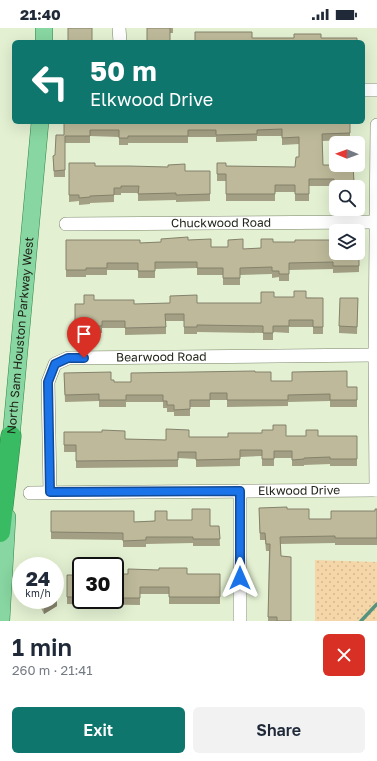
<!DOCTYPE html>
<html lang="en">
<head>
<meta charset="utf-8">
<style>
  body { margin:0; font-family:"Golos Text",sans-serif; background:#f2f2f3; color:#1f2937; height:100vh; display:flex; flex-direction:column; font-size:15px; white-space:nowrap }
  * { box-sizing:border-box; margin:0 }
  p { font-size:13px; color:#747a83 }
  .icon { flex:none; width:22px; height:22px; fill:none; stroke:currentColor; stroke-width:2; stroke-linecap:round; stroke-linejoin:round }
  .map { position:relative; height:593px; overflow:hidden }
  .sheet { display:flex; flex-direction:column; background:#fff; flex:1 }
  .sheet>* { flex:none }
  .banner { position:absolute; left:12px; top:12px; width:353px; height:84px; border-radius:6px; box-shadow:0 4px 16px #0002; background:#0f766e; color:#fff; overflow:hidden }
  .needle { width:26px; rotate:271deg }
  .tools { position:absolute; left:329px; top:108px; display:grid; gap:8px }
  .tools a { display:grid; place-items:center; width:36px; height:36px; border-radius:6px; background:#fff; box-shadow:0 4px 16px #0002; font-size:20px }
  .speed { position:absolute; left:12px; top:529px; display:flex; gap:8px; font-size:20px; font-weight:700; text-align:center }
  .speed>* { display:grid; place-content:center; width:52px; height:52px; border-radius:50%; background:#fff; box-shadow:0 4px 16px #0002; line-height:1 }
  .speed small { font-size:10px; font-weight:400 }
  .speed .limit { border:2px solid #111; border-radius:6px; background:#fff; color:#111 }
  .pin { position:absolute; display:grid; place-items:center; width:34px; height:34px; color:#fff; margin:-41px -17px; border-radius:50% 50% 50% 0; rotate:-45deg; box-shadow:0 0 4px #0007 }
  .pin .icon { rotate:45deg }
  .me { position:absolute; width:44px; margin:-22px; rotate:0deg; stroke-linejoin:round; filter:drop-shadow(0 0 3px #0008) }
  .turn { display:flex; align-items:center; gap:14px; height:84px; padding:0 12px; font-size:18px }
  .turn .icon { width:52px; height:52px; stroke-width:2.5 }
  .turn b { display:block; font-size:28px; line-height:34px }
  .round { display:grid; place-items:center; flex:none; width:42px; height:42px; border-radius:6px; background:#f2f2f3 }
  .headline { display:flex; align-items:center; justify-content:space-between; height:68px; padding:0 12px }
  h1 { font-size:24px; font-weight:600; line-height:30px }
  .primary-button { display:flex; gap:8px; margin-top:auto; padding:8px 12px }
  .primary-button a { flex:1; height:46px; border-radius:6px; background:#0f766e; color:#fff; font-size:16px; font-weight:600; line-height:46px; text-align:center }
  .primary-button a+a { background:#f2f2f3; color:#1f2937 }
  .status { display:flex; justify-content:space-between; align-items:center; height:28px; padding:0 20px; background:#fff; direction:ltr }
  .status svg { height:11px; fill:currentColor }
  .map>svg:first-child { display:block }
  .grass { fill:url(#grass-dots) }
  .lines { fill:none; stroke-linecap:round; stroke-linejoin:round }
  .stream { stroke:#56937f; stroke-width:3.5 }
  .minor-casing { stroke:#798468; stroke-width:14 }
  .major-casing { stroke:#308649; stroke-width:18 }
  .highway-casing { stroke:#308649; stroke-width:21 }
  .minor { stroke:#fff; stroke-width:13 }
  .major { stroke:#88d6a1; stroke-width:17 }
  .highway { stroke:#39bb63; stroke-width:20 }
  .wall { fill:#a39f84 }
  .shaded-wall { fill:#84826c }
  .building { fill:#bdb99a; stroke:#84826c }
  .route-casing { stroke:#114b97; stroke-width:10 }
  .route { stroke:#1a73e8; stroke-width:7 }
  .labels { text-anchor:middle; stroke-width:3.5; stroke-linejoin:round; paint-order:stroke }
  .street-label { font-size:12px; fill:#202419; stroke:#e3f0d1 }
</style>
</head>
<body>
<div class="status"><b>21:40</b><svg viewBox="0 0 49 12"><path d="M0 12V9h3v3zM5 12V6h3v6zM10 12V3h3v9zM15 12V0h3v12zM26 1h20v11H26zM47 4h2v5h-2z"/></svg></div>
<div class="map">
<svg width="377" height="593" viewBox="0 0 377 593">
  <defs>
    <pattern id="grass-dots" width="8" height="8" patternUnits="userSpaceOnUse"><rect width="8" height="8" fill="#f4d6a8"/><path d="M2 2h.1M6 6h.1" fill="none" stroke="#d1b890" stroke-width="1.8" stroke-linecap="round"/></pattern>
  </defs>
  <rect width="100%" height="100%" fill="#e3f0d1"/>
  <path class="grass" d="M315 532 377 534V593H315Z"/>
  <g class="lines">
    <path class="stream" d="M361 593 377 576"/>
    <defs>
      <g id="minor">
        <path d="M119 0 120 14"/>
        <path d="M363 62H377"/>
        <path id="s1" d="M66 196 376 194"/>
        <path d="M376 462 375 327 377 97"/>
        <path id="s2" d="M50 464 48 354 55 336 68 330 375 327"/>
        <path id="s3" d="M30 465 377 462"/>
        <path d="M240 593V463"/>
      </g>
      <g id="major">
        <path d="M44 14V0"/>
        <path id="s4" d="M10 421 40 94"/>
        <path d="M1 593 7 489"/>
      </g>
      <path id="highway" d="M0 504 11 408"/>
    </defs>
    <use href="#minor" class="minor-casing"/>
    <use href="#major" class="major-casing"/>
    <use href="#highway" class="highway-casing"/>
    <use href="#minor" class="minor"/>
    <use href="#major" class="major"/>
    <use href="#highway" class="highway"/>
  </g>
  <path class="wall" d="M147 0H173V5H170Z
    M64 94H350V112L322 113 323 137H353L354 159H336V173H335L334 158H309V173H295V164H275V173H226V153H217V135L226 138 295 139 299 129V116L282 117V108H257V113L216 114V109H188V115H128V117H119V109L90 108V115H65V149H54L53 128 55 127 64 107Z
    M69 135 95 138 185 143H210V173L176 174V172L138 173V165H121V167H114V174L90 175V176L79 177V173L69 174Z
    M359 207V244L333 245V241L289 242V253H279V249L272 250V246L240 247V257H223V247H197V240L155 241V250H138V242H107V247H86V249H66V212L140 215 161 214 188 212 211 219 243 221 261 220 273 214 336 225Z
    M274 269 323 270V306H313V299H289V305L273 304V312H263V305L197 304V306H184V293H166V306L125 307V300H102V305L75 304V276H84L94 272 134 276 197 275H261Z
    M358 270 357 306 339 305V298Z
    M255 344 271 353 347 359H357V379H330V373L288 374V378L227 379V372H210V379H190V388H174V384H167V380H163V374H126V379H99V373L65 374 64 345 111 352 114 354H131Z
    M64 404 125 411 166 412 189 409H228L286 408H357V438H330V436L304 437V438H292V430H274V438H262V428L240 429V438L196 439V431L178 430V439L76 440V424H64Z
    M259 480 287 481 309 491H331L375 483 377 481V517H335V515L280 516 281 528 291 593H268L269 523H266L265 512H260Z
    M51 483 134 494 167 492 210 498H219L220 518H193V515L146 516V519H123V512L51 511Z
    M115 546H220V576H169V566H140V577L67 576V547H81V572H115Z
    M21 557V568L20 565V558Z
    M23 572H35L26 577Z
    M37 572H55L57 578 44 586Z"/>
  <path class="shaded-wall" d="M57 571V578L44 586V579Z
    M26 572H35L26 577Z"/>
  <path class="building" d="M68 0H92V14H68Z
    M147 0H170V14H147Z
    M195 4H252V10H294V6H321V10H357V14H195Z
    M64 94H350V105L322 106 323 137H353L354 154 350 155V157L347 158V159H336V166H335L334 151H309V166H295V157H275V166H226V146H217V135H226V138L295 139 296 129H299V109L282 110V101L257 102V106L216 107V102H188V108H128V110H119V102H90V108H65V142L54 143 53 128 55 127 56 107H64Z
    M69 135H95V138H128L168 139V137L185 136V143H210V166L176 167V165L138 166 139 158H121V160H114V167L90 168V169L79 170V167H69Z
    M358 207H359V238H333V234L289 235V246H279V243H272V239L240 240V250H223V240H197V234H155V243H138V235H107V240H86V242H66V212H140V215L161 214V211L188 209V212L211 211V219H228V212L243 211V221L261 220V211H273V214H295V212H330V210H336V225H358Z
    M294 263H306V270H323V299H313V292H289V298H273V305H263V298L197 297V299H184V286H165L166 299 125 300V293H102V298H75V276H84V267H94V272H134V276L170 275V268L197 267V275H261V264H274V269H294Z
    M340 270H358L357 299 339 298Z
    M255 343V344H271V353H292V344L347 343V359H357V372H330V366L288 367V372H227V365H210V372H190V381L174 382V377H167V373H163V367H126V372H99V366L65 367 64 345 111 344V352H114V354H131V345Z
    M273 397H286V408H306V402H318V408H357V431H330V429L304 430V431L292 432V423H274V431H262V422H240V431L196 432V424H178V432L76 433V417H64V404H102V402L125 403V411L166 412V401L189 402V409H228V405H262V402H273Z
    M287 479V481H309V491H331V483H375V481H377V510H335V508L280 509 281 528 291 529V593H277V589H268L270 516H266L265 505H260L259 480Z
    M192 481H210V498H219L220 511H193V509H146V512L123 513V505L51 504V483H134V494L155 493V483H167V492H192Z
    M159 540H187V546H220V569H169V559H140V570H115V546H128V541L159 542Z
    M67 547H81V569H67Z
    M55 567 57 571 44 579 40 572H55Z"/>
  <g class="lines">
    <defs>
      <path id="route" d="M84 330H68L55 336 48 354 50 464 240 463V550"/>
    </defs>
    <use href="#route" class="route-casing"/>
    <use href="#route" class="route"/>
  </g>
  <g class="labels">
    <g class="street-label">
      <text dy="4" stroke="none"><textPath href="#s1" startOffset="155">Chuckwood Road</textPath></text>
      <text dy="4" stroke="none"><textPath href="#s4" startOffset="114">North Sam Houston Parkway West</textPath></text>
      <text dy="4" stroke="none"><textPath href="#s2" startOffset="237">Bearwood Road</textPath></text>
      <text dy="4" stroke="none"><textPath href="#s3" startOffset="269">Elkwood Drive</textPath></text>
    </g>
  </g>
</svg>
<div class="tools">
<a><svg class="needle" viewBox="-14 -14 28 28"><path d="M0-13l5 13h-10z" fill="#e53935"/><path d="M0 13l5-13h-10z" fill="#747a83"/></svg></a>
<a><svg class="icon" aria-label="search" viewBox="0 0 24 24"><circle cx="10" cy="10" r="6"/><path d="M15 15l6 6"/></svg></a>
<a><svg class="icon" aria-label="layers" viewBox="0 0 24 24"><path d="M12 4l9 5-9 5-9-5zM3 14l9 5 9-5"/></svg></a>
</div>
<div class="speed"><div>24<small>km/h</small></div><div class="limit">30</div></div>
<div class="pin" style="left:84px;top:330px;background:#d93025"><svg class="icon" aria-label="arrive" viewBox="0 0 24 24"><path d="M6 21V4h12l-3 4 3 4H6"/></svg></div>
<svg class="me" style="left:240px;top:550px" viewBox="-20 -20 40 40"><path d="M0-17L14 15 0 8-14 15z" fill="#1a73e8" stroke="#fff" stroke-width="4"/></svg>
<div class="banner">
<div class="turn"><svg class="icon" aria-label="left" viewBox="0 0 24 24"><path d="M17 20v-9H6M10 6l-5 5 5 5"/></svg><div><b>50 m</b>Elkwood Drive</div></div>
</div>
</div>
<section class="sheet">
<div class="headline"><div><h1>1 min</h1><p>260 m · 21:41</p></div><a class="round" style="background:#d93025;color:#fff"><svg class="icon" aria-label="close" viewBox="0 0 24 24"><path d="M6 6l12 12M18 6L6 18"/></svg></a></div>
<div class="primary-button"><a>Exit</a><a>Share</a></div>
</section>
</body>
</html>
